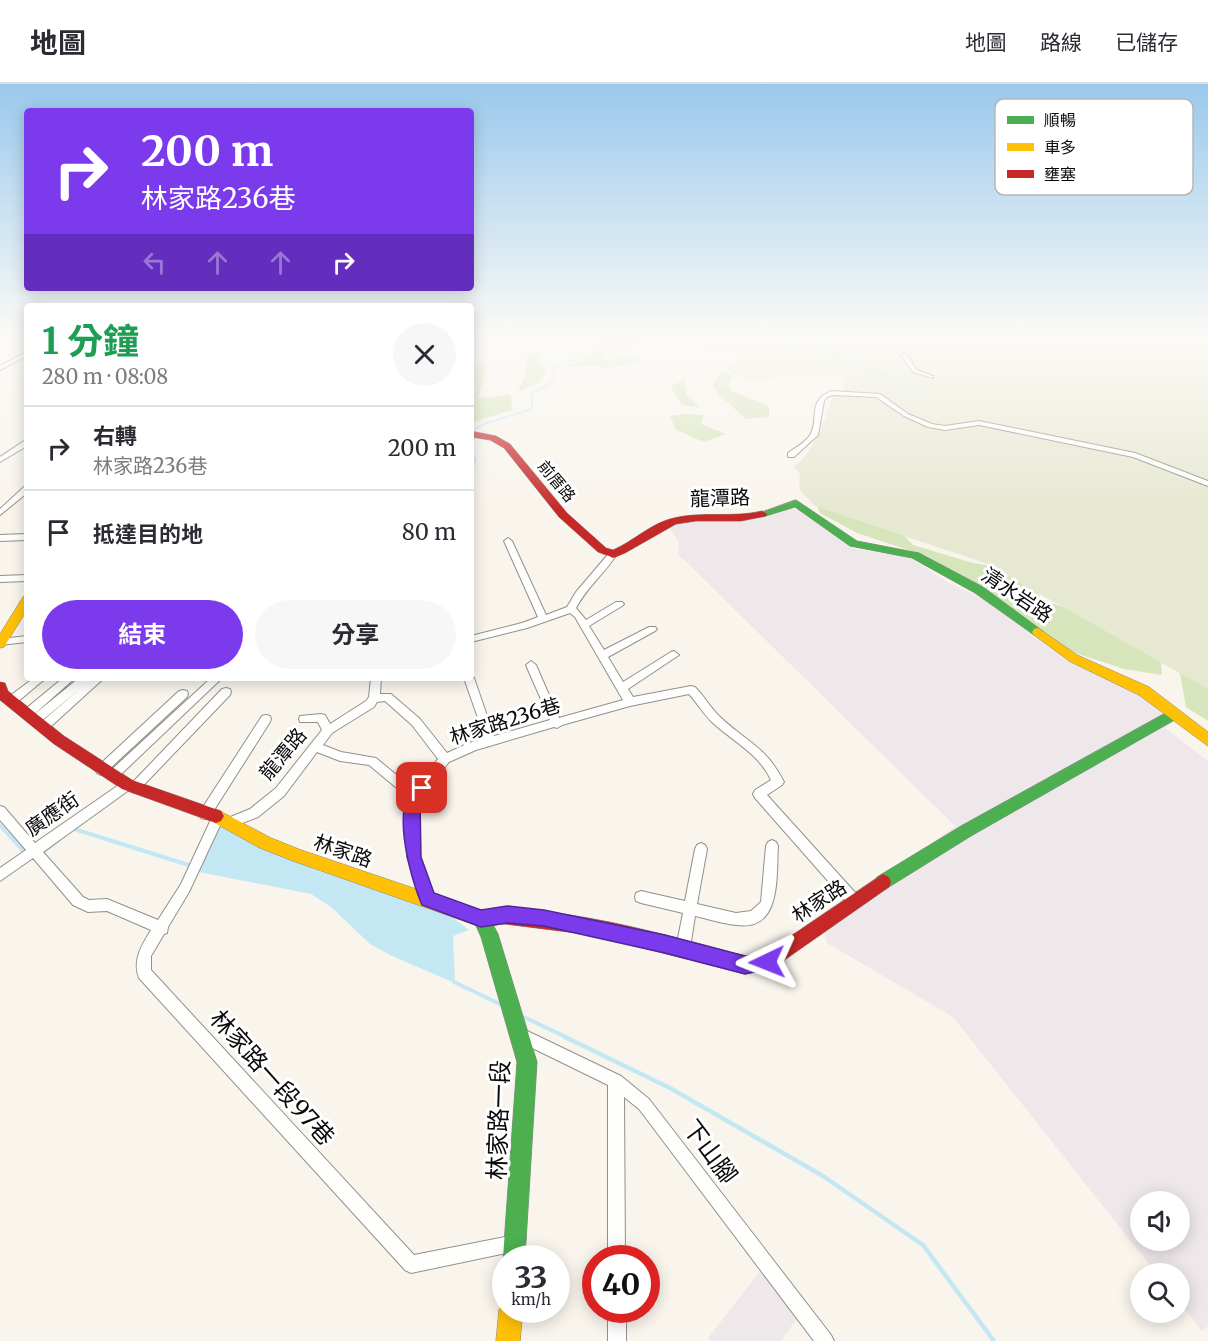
<!DOCTYPE html>
<html lang="zh-TW">
<head>
<meta charset="utf-8">
<style>
  body { margin:0; font-family:Merriweather,"Noto Sans TC",serif; background:#f7f7f7; color:#2b2b33; height:100vh; display:flex; flex-direction:column; font-size:22px; white-space:nowrap }
  * { box-sizing:border-box; margin:0 }
  p { font-size:20px; color:#7c7c81 }
  .icon { flex:none; width:33px; height:33px; fill:none; stroke:currentColor; stroke-width:2; stroke-linecap:round; stroke-linejoin:round }
  .map { position:relative; flex:1; overflow:hidden }
  .drawer { position:absolute; left:24px; top:219px; width:450px; height:378px; display:flex; flex-direction:column; background:#fff; border-radius:6px; box-shadow:0 3px 15px #0003 }
  .drawer>* { flex:none }
  .banner { position:absolute; left:24px; top:24px; width:450px; height:183px; border-radius:6px; box-shadow:0 3px 15px #0003; background:#7c3aed; color:#fff; overflow:hidden }
  .buttons { position:absolute; left:1130px; top:1107px; display:grid; gap:12px }
  .buttons a { display:grid; place-items:center; width:60px; height:60px; border-radius:50%; background:#fff; box-shadow:0 3px 15px #0003; font-size:30px }
  .speed { position:absolute; left:492px; top:1161px; display:flex; gap:12px; font-size:30px; font-weight:700; text-align:center }
  .speed>* { display:grid; place-content:center; width:78px; height:78px; border-radius:50%; background:#fff; box-shadow:0 3px 15px #0003; line-height:1 }
  .speed small { font-size:15px; font-weight:400 }
  .speed .limit { border:9px solid #d22; background:#fff; color:#111 }
  .pin { position:absolute; display:grid; place-items:center; width:51px; height:51px; color:#fff; margin:-26px; border-radius:12px; box-shadow:0 3px 9px #0006 }
  .me { position:absolute; width:66px; margin:-33px; rotate:268deg; stroke-linejoin:round; filter:drop-shadow(0 0 4px #0008) }
  .turn { display:flex; align-items:center; gap:21px; height:126px; padding:0 18px; font-size:27px }
  .turn .icon { width:78px; height:78px; stroke-width:2.5 }
  .turn b { display:block; font-size:42px; line-height:51px }
  .lanes { display:flex; align-items:center; height:57px; padding:0 18px; background:#0003; justify-content:center; gap:30px; direction:ltr }
  .lanes .off { opacity:.35 }
  .round { display:grid; place-items:center; flex:none; width:63px; height:63px; border-radius:32px; background:#f7f7f7 }
  .headline { display:flex; align-items:center; justify-content:space-between; height:102px; padding:0 18px }
  h1 { font-size:36px; font-weight:700; line-height:45px; color:#1e9e55 }
  .primary-button { display:flex; gap:12px; margin-top:auto; padding:12px 18px }
  .primary-button a { flex:1; height:69px; border-radius:36px; background:#7c3aed; color:#fff; font-size:24px; font-weight:700; line-height:69px; text-align:center }
  .primary-button a+a { background:#f7f7f7; color:#2b2b33 }
  ul { padding:0; list-style:none }
  li { display:flex; align-items:center; gap:18px; height:84px; padding:0 18px; border-top:2px solid #e1e1e2 }
  li div { flex:1 }
  li b { display:block; font-size:22px }
  li em { font-style:normal }
  header { display:flex; align-items:center; gap:36px; box-sizing:border-box; height:84px; padding:0 30px; background:#fff; border-bottom:2px solid #e1e1e2 }
  header strong { font-size:28px }
  nav { display:flex; gap:33px; margin-inline-start:auto; font-size:21px }
  .map>svg:first-child { display:block }
  .industrial { fill:#efe8eb; fill-rule:evenodd }
  .forest { fill:#d7e5bc }
  .cemetery { fill:#e6e8d2 }
  .water { fill:#c4e8f3 }
  .lines { fill:none; stroke-linecap:round; stroke-linejoin:round }
  .stream-far3 { stroke:#c4e8f3; stroke-width:1.5 }
  .stream-far2 { stroke:#c4e8f3; stroke-width:2 }
  .stream-far1 { stroke:#c4e8f3; stroke-width:4 }
  .stream { stroke:#c4e8f3; stroke-width:4.5 }
  .street-casing { stroke:#92908c; stroke-width:2 }
  .fast-casing { stroke:#888683; stroke-width:1 }
  .slow-casing { stroke:#888683; stroke-width:1 }
  .jam-casing { stroke:#888683; stroke-width:1 }
  .street { fill:#fefefc; fill-rule:evenodd }
  .fast { fill:#4caf50; fill-rule:evenodd }
  .slow { fill:#ffc107; fill-rule:evenodd }
  .jam { fill:#c62828; fill-rule:evenodd }
  .route { fill:#7c3aed; stroke:#51269a; stroke-width:1.5 }
  .labels { text-anchor:middle; stroke-width:6; stroke-linejoin:round; paint-order:stroke }
  .far-street-label { font-size:16px; fill:#0a0a0a; stroke:#fff }
  .street-label { font-size:20px; fill:#0a0a0a; stroke:#fff }
  .near-street-label { font-size:24px; fill:#0a0a0a; stroke:#fff }
  .key { fill:#fff; stroke:#b6b6b6; stroke-width:1.5 }
  .key-label { font-size:16px; fill:#0a0a0a }
</style>
</head>
<body>
<header>
<strong>地圖</strong>
<nav><a>地圖</a><a>路線</a><a>已儲存</a></nav>
</header>
<div class="map">
<svg width="1208" height="1257" viewBox="0 0 1208 1257">
  <rect width="100%" height="100%" fill="#f9f5ed"/>
  <path class="industrial" d="M790 425 802 426 812 432 855 465 897 471 913 476 951 500 986 516 1065 576 1130 605 1176 637 1165 644 1208 677V1242L1202 1247 1179 1218V1190L1156 1189 953 933 827 859 824 847 888 790 955 742 678 470 679 458 667 441 680 437 751 436ZM1140 1118H1179V1156H1140Z
    M765 1181 801 1229 781 1257H710L708 1254Z"/>
  <path class="forest" d="M598 250C622 250 643 254 667 254L662 258 612 266 601 276 638 274 642 278 604 284 594 282 563 283 590 272 599 258Z
    M537 263 546 289 539 299 518 308 525 292 527 272Z
    M487 281 478 314 511 311 512 326 473 338 471 343V282Z
    M723 287 733 292 729 300V306L769 322V333L746 335 718 310 713 300Z
    M685 296 686 310 700 323 682 321 670 302Z
    M685 330 704 331 701 340 726 350 704 358 676 346 670 332Z
    M808 399 893 440 913 461 973 479 1031 488 1041 515 1159 557 1162 591 1124 585 1066 566 926 472 857 449 820 429Z
    M1175 562 1208 588V637L1186 623Z"/>
  <path class="cemetery" d="M700 250H740L743 262 736 267 700 262Z
    M747 250H1208V605L985 479 815 422 799 405 800 390 794 383C816 366 826 332 835 306L842 307 846 295C831 290 806 290 789 292 764 293 749 303 726 285L750 265Z"/>
  <path class="water" d="M217 741 316 786 449 831 469 846 453 852 455 899 392 872 370 860 331 823 311 810 199 788 201 777Z"/>
  <g class="lines">
    <path class="stream-far3" d="M746 250C770 263 800 261 824 250
      M905 250H953
      M984 250 994 253 1000 250
      M1058 250H1065
      M809 258 832 272 916 303H926
      M471 347 487 339 532 325V309L551 299 555 284 591 267 594 259 592 250
      M471 364 474 371"/>
    <path class="stream-far2" d="M471 384 476 377 473 370"/>
    <path class="stream-far1" d="M0 741 25 769
      M74 745 192 782
      M41 770 59 756
      M454 898 502 921
      M524 933 568 954"/>
    <path class="stream" d="M565 953 670 1004 823 1092 923 1161 994 1257"/>
    <defs>
      <path id="street" d="M27 268V272L0 286V282Z
        M902 270H906L917 286 933 292V294L913 288 901 271Z
        M832 307 880 310 908 330 932 340 945 342 979 337 1135 369 1208 397V402L1133 373 979 341 945 346 928 343 904 332 876 313 833 311 827 313 824 317 818 351 794 373H788V369C795 364 806 358 810 351 820 335 806 316 832 307Z
        M24 357H27V362L0 378V373Z
        M24 403H27V409L0 431V425Z
        M27 450V456L0 457V451Z
        M508 454 512 457 546 531 567 523 576 508 610 468H616L617 470C605 489 586 504 576 524L586 536 616 518H622L624 520 622 522 589 542 604 566 649 543H655L657 545 655 547 608 573 623 598 671 568 674 567 679 571 628 605 633 613 691 602 695 603C704 612 710 623 719 632 746 658 765 661 784 698L782 701 767 711 860 814 861 818 860 822 855 824 850 822 755 714 753 710 755 706 771 696C759 670 734 658 714 640 704 631 698 620 689 610L630 622 562 641 557 644 554 643 476 666 449 678 418 717 419 773 434 815 433 819 428 821 423 819 407 773 406 717 398 705 369 681 340 677 317 668 284 712 258 733 232 743 228 742 226 738 228 734 250 725 276 704 322 646 318 638H300L299 635 300 632 321 630 325 631 330 640 366 617 369 613 371 594H381L380 610H391L420 635 447 669 469 659 485 654 464 594H471V591L474 594 494 652 550 636 526 581 531 577 536 581 559 634 623 616 575 533 570 529 527 544 471 558V552L522 539 538 533 504 457ZM385 617 412 641 438 675 412 707 406 699 376 674 341 668 323 661 332 649 374 623 377 618Z
        M27 491V497L0 498V492Z
        M27 552V558L0 561V555Z
        M34 594H46L15 620H7L6 617 7 614Z
        M63 594H75L31 633H23L22 630 23 627Z
        M79 594H91L90 596 92 594H104L47 646H39L38 643 39 640 81 604 39 639H31L30 636 31 633Z
        M211 594 221 595 116 695 112 697 108 695 106 692 108 689Z
        M226 604 230 605 231 608 230 611 138 707 134 709 129 706 43 768 83 813 89 816 107 815 158 836 181 800 213 731 217 730 221 731 223 735 189 808 168 843 167 849 164 850 151 872V886L414 1171 515 1151 521 1154 524 1160 521 1166 411 1189 405 1186 139 894C132 876 142 861 151 846L107 827 88 828 73 821 33 774 0 797V784L26 766 0 736V722L4 723 35 759 123 698 127 696 132 699 222 605Z
        M183 606 187 607 188 610 187 613 105 689 101 691 97 689 95 686 97 683 179 607Z
        M266 631 270 632 271 635 270 638 209 734 205 735 201 734 199 730 201 726 262 632Z
        M772 756 776 758 778 762C776 792 782 847 737 841 723 840 709 835 695 832L690 864 688 869 683 871 678 869 676 864 683 829 641 819 636 817 635 813 636 809 641 807 685 817 695 765 697 761 701 759 705 761 707 765 697 820 736 829 751 827 761 818 766 762 768 758Z
        M521 944 621 992 649 1015 831 1251 834 1257H814L639 1025 624 1013 625 1174H608V1001L516 956 514 951 516 946Z
        M608 1226H626V1257H608Z"/>
      <path id="fast" d="M796 416 857 457 919 469 983 503 1044 548 1038 552 1034 551 975 509 912 474 850 462 795 423 762 433 757 430Z
        M1173 625 1178 626 1180 630 1178 634 971 752 889 803 883 806 877 803 875 798 877 793 961 742Z
        M481 827 487 829 498 850 537 978 525 1174H506V1180L503 1174 517 978 481 853 473 835 475 829Z"/>
      <path id="slow" d="M27 512V526L4 563 0 564V550L23 513Z
        M1038 544 1077 571 1149 603 1208 648V662L1139 611 1069 577 1034 551 1032 548 1034 545Z
        M216 725 271 754 301 766 481 827 503 825 509 827 511 833 509 839 481 843 293 777 260 764 211 737 208 732 211 727Z
        M506 1217V1226H523L520 1257H496L499 1226Z"/>
      <path id="jam" d="M471 347 496 352 510 360 567 429 606 464 613 466C634 457 651 439 674 434 703 427 733 434 762 427L767 430 766 432 741 437H696L676 440 625 469 613 474 609 472 598 468 559 433 504 364 490 356 471 353Z
        M0 598 5 599 8 607 64 652 132 696 221 727 224 732 221 737 216 739 122 705 54 660 0 616Z
        M883 790 889 793 891 798 889 803 773 884 745 890 592 851 497 839 495 833 497 827 503 825C586 827 665 851 745 872L764 870Z"/>
    </defs>
    <use href="#street" class="street-casing"/>
    <use href="#fast" class="fast-casing"/>
    <use href="#slow" class="slow-casing"/>
    <use href="#jam" class="jam-casing"/>
    <use href="#street" class="street"/>
    <use href="#fast" class="fast"/>
    <use href="#slow" class="slow"/>
    <use href="#jam" class="jam"/>
  </g>
  <linearGradient id="sky" x2="0" y2="1"><stop stop-color="#99c9ec"/><stop offset="0.59" stop-color="#fcfaf7"/><stop offset="1" stop-color="#fcfaf7" stop-opacity="0"/></linearGradient>
  <rect width="1208" height="426" fill="url(#sky)"/>
  <path class="route" d="M422 698 429 704 420 718 421 773 434 809 481 826 507 822 544 826 665 851 745 872 767 869 773 872 776 878 773 884 745 890 665 869 544 842 507 839 481 843 422 821C411 796 386 711 422 698Z"/>
  <g class="labels">
    <g class="far-street-label">
      <text transform="translate(557 397) rotate(50)" y="6">前厝路</text>
    </g>
    <g class="street-label">
      <text transform="translate(720 414) rotate(-2)" y="7">龍潭路</text>
      <text transform="translate(1017 511) rotate(34)" y="7">清水岩路</text>
      <text transform="translate(505 637) rotate(-17)" y="7">林家路236巷</text>
      <text transform="translate(283 670) rotate(-50)" y="7">龍潭路</text>
      <text transform="translate(52 730) rotate(-35)" y="7">廣應街</text>
      <text transform="translate(343 767) rotate(19)" y="7">林家路</text>
      <text transform="translate(819 817) rotate(-33)" y="7">林家路</text>
    </g>
    <g class="near-street-label">
      <text transform="translate(272 994) rotate(48)" y="8">林家路一段97巷</text>
      <text transform="translate(499 1036) rotate(-88)" y="8">林家路一段</text>
      <text transform="translate(710 1068) rotate(53)" y="8">下山腳</text>
    </g>
  </g>
  <rect x="995" y="15" width="198" height="96" rx="9" class="key"/>
  <rect x="1007" y="32" width="27" height="8" fill="#4caf50"/>
  <rect x="1007" y="59" width="27" height="8" fill="#ffc107"/>
  <rect x="1007" y="86" width="27" height="8" fill="#c62828"/>
  <g class="key-label">
    <text x="1044" y="42">順暢</text>
    <text x="1044" y="69">車多</text>
    <text x="1044" y="96">壅塞</text>
  </g>
</svg>
<div class="buttons">
<a><svg class="icon" aria-label="sound" viewBox="0 0 24 24"><path d="M4 9h4l5-4v14l-5-4H4zM17 9q2 3 0 6"/></svg></a>
<a><svg class="icon" aria-label="search" viewBox="0 0 24 24"><circle cx="10" cy="10" r="6"/><path d="M15 15l6 6"/></svg></a>
</div>
<div class="speed"><div>33<small>km/h</small></div><div class="limit">40</div></div>
<div class="pin" style="left:422px;top:704px;background:#d93025"><svg class="icon" aria-label="arrive" viewBox="0 0 24 24"><path d="M6 21V4h12l-3 4 3 4H6"/></svg></div>
<svg class="me" style="left:767px;top:878px" viewBox="-20 -20 40 40"><path d="M0-17L14 15 0 8-14 15z" fill="#7c3aed" stroke="#fff" stroke-width="4"/></svg>
<div class="banner">
<div class="turn"><svg class="icon" aria-label="right" viewBox="0 0 24 24"><path d="M7 20v-9h11M14 6l5 5-5 5"/></svg><div><b>200 m</b>林家路236巷</div></div>
<div class="lanes"><svg class="icon off" aria-label="left" viewBox="0 0 24 24"><path d="M17 20v-9H6M10 6l-5 5 5 5"/></svg><svg class="icon off" aria-label="ahead" viewBox="0 0 24 24"><path d="M12 20V5M6 11l6-6 6 6"/></svg><svg class="icon off" aria-label="ahead" viewBox="0 0 24 24"><path d="M12 20V5M6 11l6-6 6 6"/></svg><svg class="icon" aria-label="right" viewBox="0 0 24 24"><path d="M7 20v-9h11M14 6l5 5-5 5"/></svg></div>
</div>
<section class="drawer">
<div class="headline"><div><h1>1 分鐘</h1><p>280 m · 08:08</p></div><a class="round"><svg class="icon" aria-label="close" viewBox="0 0 24 24"><path d="M6 6l12 12M18 6L6 18"/></svg></a></div>
<ul>
<li><svg class="icon" aria-label="right" viewBox="0 0 24 24"><path d="M7 20v-9h11M14 6l5 5-5 5"/></svg><div><b>右轉</b><p>林家路236巷</p></div><em>200 m</em></li>
<li><svg class="icon" aria-label="arrive" viewBox="0 0 24 24"><path d="M6 21V4h12l-3 4 3 4H6"/></svg><div><b>抵達目的地</b></div><em>80 m</em></li>
</ul>
<div class="primary-button"><a>結束</a><a>分享</a></div>
</section>
</div>
</body>
</html>
